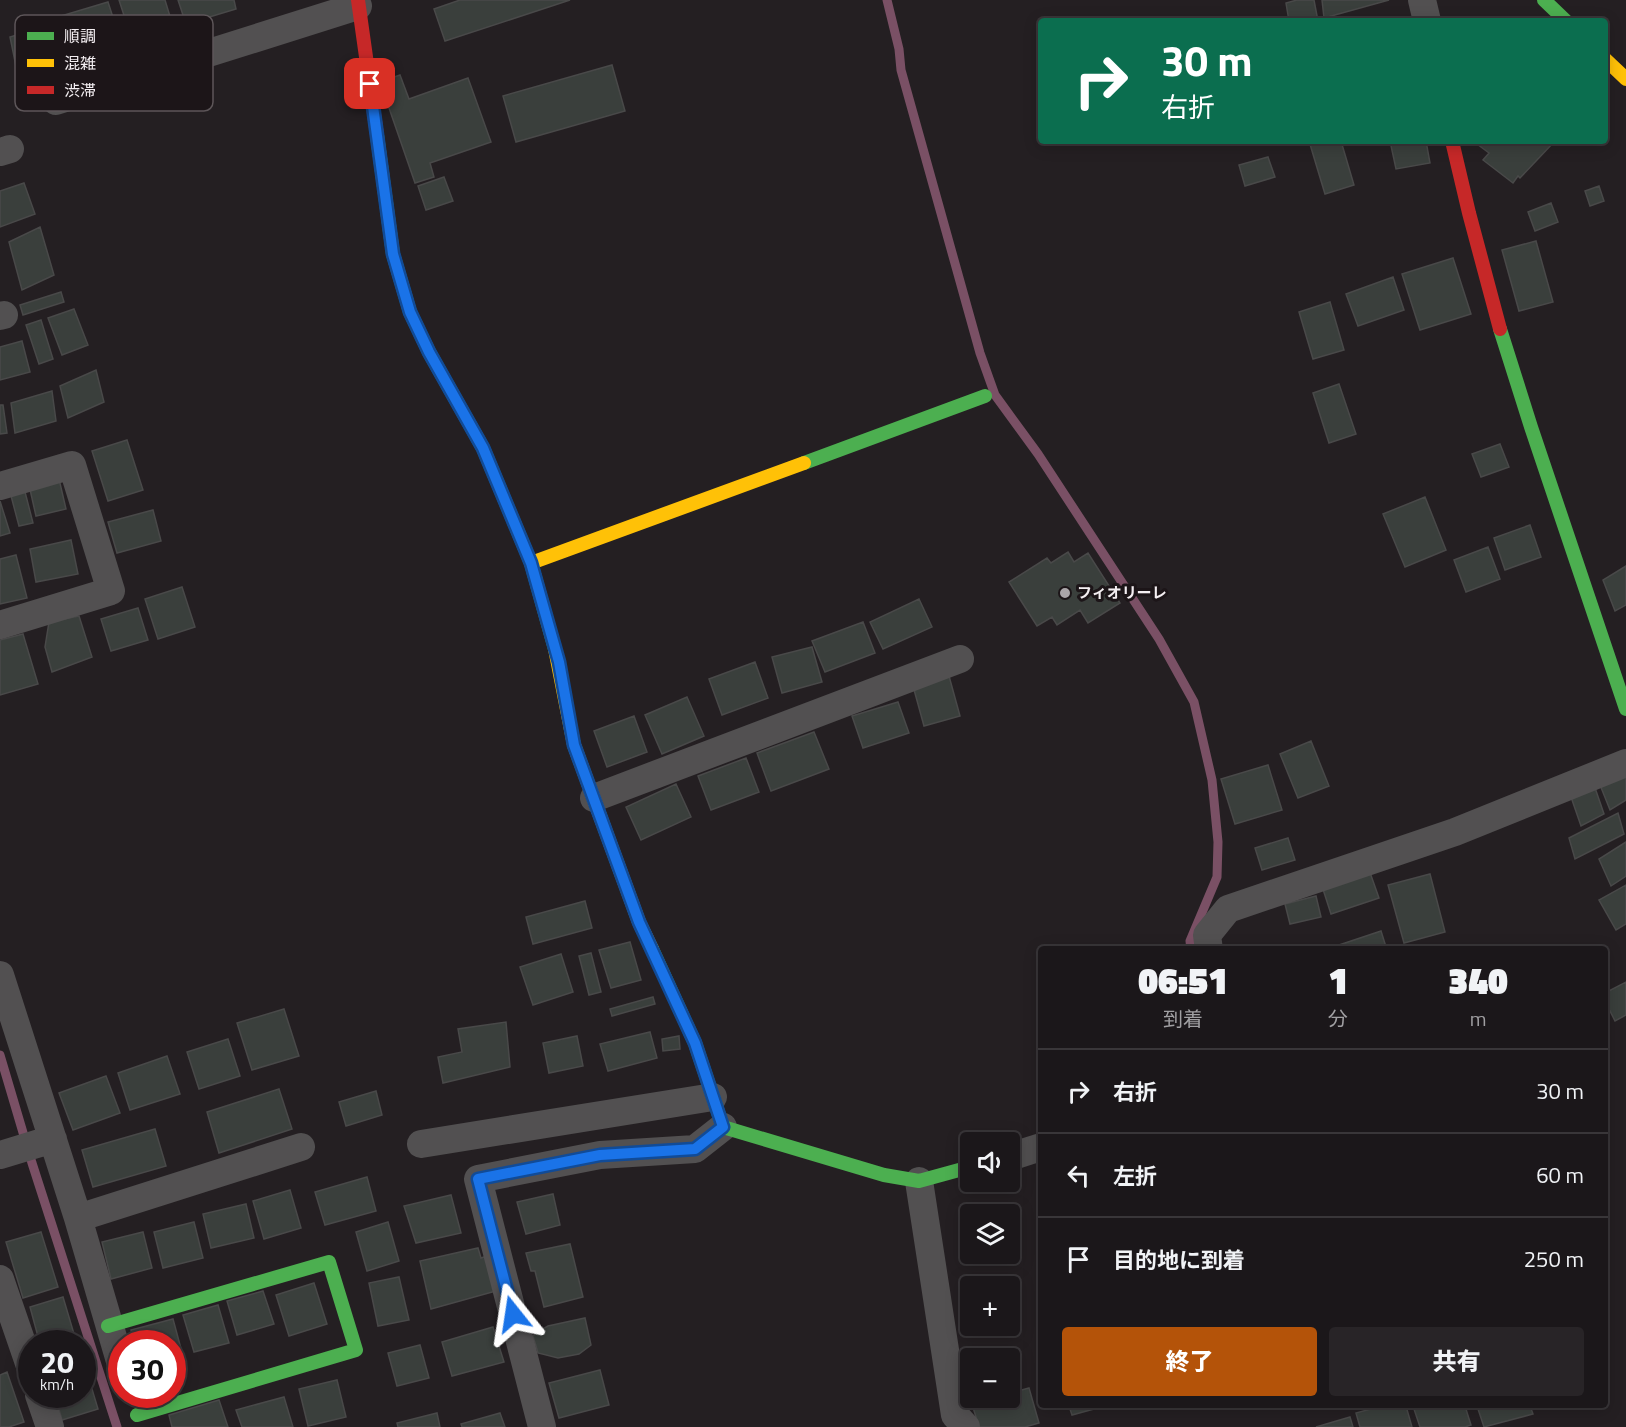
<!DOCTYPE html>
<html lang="ja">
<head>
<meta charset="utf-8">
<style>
  body { margin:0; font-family:"Titillium Web","Noto Sans JP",sans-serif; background:#282427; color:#f1f3f6; height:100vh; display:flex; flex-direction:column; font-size:22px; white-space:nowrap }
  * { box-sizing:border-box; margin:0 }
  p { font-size:20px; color:#a09fa2 }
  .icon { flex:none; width:33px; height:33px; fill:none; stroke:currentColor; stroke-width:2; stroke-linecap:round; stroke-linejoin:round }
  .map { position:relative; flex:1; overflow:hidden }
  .sheet { position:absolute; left:1038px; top:946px; width:570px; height:462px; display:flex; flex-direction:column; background:#1b171a; border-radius:6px; box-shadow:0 3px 15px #0003,0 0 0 2px #393639 }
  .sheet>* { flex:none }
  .top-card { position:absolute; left:1038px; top:18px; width:570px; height:126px; border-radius:6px; box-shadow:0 3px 15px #0003,0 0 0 2px #393639; background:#0b6e4f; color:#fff; overflow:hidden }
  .fabs { position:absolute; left:960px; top:1132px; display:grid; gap:12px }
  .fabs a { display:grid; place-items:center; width:60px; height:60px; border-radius:6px; background:#1b171a; box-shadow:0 3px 15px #0003,0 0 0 2px #393639; font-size:30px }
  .speed { position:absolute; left:18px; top:1330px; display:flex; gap:12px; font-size:30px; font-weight:700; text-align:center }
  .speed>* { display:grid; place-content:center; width:78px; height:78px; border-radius:50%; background:#1b171a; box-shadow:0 3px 15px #0003,0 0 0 2px #393639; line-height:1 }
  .speed small { font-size:15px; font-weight:400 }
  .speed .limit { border:9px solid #d22; background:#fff; color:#111 }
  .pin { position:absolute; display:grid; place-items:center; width:51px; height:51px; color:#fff; margin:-26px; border-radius:12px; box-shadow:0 3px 9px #0006 }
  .me { position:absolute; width:66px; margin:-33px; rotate:345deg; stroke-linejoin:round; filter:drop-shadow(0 0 4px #0008) }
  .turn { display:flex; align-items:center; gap:21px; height:126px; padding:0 24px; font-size:27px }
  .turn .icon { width:78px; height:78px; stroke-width:2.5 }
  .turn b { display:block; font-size:42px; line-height:51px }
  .eta { display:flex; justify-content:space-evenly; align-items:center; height:102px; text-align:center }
  .eta b { font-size:36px; font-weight:800; line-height:42px }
  .button { display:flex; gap:12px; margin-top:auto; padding:12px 24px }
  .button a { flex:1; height:69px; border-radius:6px; background:#b45309; color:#fff; font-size:24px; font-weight:800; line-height:69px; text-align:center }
  .button a+a { background:#282427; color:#f1f3f6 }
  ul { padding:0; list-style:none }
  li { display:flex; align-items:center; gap:18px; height:84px; padding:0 24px; border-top:2px solid #393639 }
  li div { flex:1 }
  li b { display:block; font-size:22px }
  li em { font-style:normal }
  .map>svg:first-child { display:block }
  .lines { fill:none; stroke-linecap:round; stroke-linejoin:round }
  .stream { stroke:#7a5065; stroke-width:9 }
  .building { fill:#3a3f3c; stroke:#494949; stroke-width:1.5 }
  .street { stroke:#525051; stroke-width:28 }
  .fast { stroke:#4caf50; stroke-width:14 }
  .slow { stroke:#ffc107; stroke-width:14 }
  .jam { stroke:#c62828; stroke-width:14 }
  .route-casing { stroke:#114b97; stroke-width:15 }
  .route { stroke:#1a73e8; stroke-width:10 }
  .poi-dot { fill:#aba6a9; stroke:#1c1518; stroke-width:2 }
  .labels { text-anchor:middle; stroke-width:6; stroke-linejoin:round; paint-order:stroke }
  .poi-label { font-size:15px; font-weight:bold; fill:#f4eff2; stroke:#1c1518; text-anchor:start }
  .key { fill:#1c1518; stroke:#5d5659; stroke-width:1.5 }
  .key-label { font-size:16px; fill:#f4eff2 }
</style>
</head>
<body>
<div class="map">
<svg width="1626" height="1427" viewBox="0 0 1626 1427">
  <rect width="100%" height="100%" fill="#241f22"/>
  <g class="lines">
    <path class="stream" d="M887 0 899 49 901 70 980 353 995 395 1038 454 1159 639 1194 702 1212 780 1218 842 1217 877 1190 941 1191 950
      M0 1055 32 1163 117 1427"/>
  </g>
  <path class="building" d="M119 0H165L172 23 131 37Z
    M178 0H234L236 9 186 24Z
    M460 0H570L445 41 434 9Z
    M1297 0H1314L1318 21H1289L1286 3Z
    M1322 0H1389L1324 18Z
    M108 2 119 36 73 51 61 16Z
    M56 23 68 63 18 76 10 37Z
    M612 65 625 111 516 142 503 96Z
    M400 75 409 99 468 78 491 142 430 163 434 177 415 183 380 82Z
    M1309 141H1341L1354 185 1325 194Z
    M1390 141H1426L1430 163 1396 169Z
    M1473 141H1553L1554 142 1520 178 1518 176 1513 183 1483 160 1489 153Z
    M1268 157 1275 177 1245 186 1239 165Z
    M444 177 453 201 426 210 418 186Z
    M24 183 35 214 0 227V191Z
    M1599 186 1604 201 1590 206 1585 191Z
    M1551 203 1558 222 1535 231 1528 212Z
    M40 227 54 275 22 290 9 242Z
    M1536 241 1553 302 1519 311 1502 250Z
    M1453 258 1471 314 1420 330 1402 274Z
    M1393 277 1404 310 1358 326 1346 294Z
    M61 292 64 302 23 315 20 305Z
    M1330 302 1344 350 1313 359 1299 312Z
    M74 309 88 345 62 355 48 318Z
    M41 320 53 359 39 364 26 325Z
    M22 341 30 372 0 380V347Z
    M96 370 104 402 68 418 60 386Z
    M1339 384 1356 434 1329 443 1313 393Z
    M52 391 56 421 15 433 11 403Z
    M0 405H3L7 433 0 434Z
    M127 440 143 490 108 501 92 451Z
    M1500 444 1509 467 1481 477 1472 454Z
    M59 479 66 509 36 516 29 485Z
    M24 488 33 523 19 526 10 492Z
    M1425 497 1446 550 1405 567 1383 514Z
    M0 501 10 533 0 536Z
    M153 510 161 541 117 553 108 522Z
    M1530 525 1541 557 1505 570 1494 538Z
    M71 540 78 574 36 582 30 549Z
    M1488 547 1500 579 1466 592 1454 560Z
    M1068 552 1074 562 1088 553 1120 603 1088 623 1080 610 1057 625 1052 617 1037 626 1009 582 1047 558 1051 563Z
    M16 555 27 598 0 604V559Z
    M1626 566V605L1615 611 1603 580Z
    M182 587 195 627 158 639 145 599Z
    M919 599 932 627 883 649 870 622Z
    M138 608 148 640 111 651 101 619Z
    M79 616 92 657 52 672 45 647 49 622Z
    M863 622 875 653 825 672 812 641Z
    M23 634 38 684 0 695V640Z
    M812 647 822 682 782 693 772 657Z
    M755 662 768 698 722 715 709 679Z
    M949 676 960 716 924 726 913 686Z
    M687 697 704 736 662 754 645 715Z
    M898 702 909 733 863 748 852 716Z
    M634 716 647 752 607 767 594 731Z
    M814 732 829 769 771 791 757 753Z
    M1311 741 1329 786 1298 798 1280 754Z
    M746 758 759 792 711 810 698 776Z
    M1268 765 1282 810 1235 824 1221 779Z
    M1626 777V800L1610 810 1598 780Z
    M1593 782 1604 814 1581 826 1570 794Z
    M676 784 691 817 641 840 626 807Z
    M1618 813 1624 834 1575 859 1569 838Z
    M1288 838 1295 860 1262 870 1255 848Z
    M1626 842V876L1611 886 1599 859Z
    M1367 864 1379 898 1331 914 1320 880Z
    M1430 874 1445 932 1404 943 1388 885Z
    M1626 885V924L1616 930 1599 900Z
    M1316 896 1321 917 1290 924 1285 904Z
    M585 901 592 928 533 944 526 917Z
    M1381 931 1387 950H1324Z
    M630 942 641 980 611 988 599 950Z
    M591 953 601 992 589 995 579 956Z
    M561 954 573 992 533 1005 520 967Z
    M1626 982V1015L1615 1021 1605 1001V993Z
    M653 997 655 1004 612 1016 610 1009Z
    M284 1009 299 1056 252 1070 237 1023Z
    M506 1022 510 1067 443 1083 438 1057 462 1052 458 1029Z
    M650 1032 657 1058 608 1071 600 1044Z
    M577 1036 583 1066 549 1073 543 1043Z
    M679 1036 680 1049 663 1051 662 1039Z
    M228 1039 240 1076 199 1089 187 1052Z
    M167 1056 180 1094 130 1110 118 1073Z
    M106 1076 120 1113 73 1130 59 1093Z
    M279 1089 292 1129 219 1153 207 1112Z
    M376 1091 382 1115 346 1126 339 1102Z
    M155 1129 166 1166 93 1187 82 1150Z
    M367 1177 376 1211 325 1225 315 1192Z
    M290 1190 301 1228 264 1239 253 1201Z
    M553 1194 560 1225 526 1234 517 1202Z
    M451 1195 461 1233 416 1243 404 1206Z
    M246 1204 254 1238 211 1248 203 1214Z
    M194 1222 203 1258 163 1268 154 1232Z
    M388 1222 399 1261 367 1271 356 1232Z
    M41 1232 58 1287 23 1298 6 1242Z
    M143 1232 152 1268 111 1279 102 1242Z
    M570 1244 583 1297 544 1307 535 1271H531L526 1253Z
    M478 1248 481 1258 487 1256 496 1291 431 1309 420 1261Z
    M399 1277 409 1320 378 1326 369 1283Z
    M314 1283 327 1324 289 1336 276 1295Z
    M263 1291 274 1324 237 1335 227 1301Z
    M63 1297 77 1344H40L30 1307Z
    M218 1305 229 1343 194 1352 183 1315Z
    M585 1318 591 1345 579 1354 558 1358 538 1353 533 1336 541 1330 548 1326Z
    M173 1319 183 1356 172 1359V1344H135L131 1330Z
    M493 1327 504 1362 452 1376 442 1342Z
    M420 1345 429 1378 397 1386 388 1353Z
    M83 1359 98 1409 62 1420 55 1395H82Z
    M600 1370 609 1405 559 1418 549 1383Z
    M7 1372 24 1422 9 1427H0V1375Z
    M337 1380 346 1417 308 1426 299 1389Z
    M1029 1388 1039 1423 1025 1427H979L972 1404 993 1398H1010V1393Z
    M284 1397 293 1427H242L236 1410Z
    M219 1400 228 1427H172L169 1415Z
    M1069 1406H1105L1072 1415Z
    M1382 1406H1406L1412 1427H1360L1356 1413Z
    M1413 1406H1465L1471 1425 1465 1427H1420Z
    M1477 1406H1530L1533 1414 1484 1427Z
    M437 1413 440 1427H398L397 1423Z
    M500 1413 505 1427H462L461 1424Z
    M1350 1417 1353 1427H1316Z"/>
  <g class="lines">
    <path class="street" d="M1422 0 1427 21
      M56 101 358 6
      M0 152 10 149
      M0 316 4 315
      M0 486 72 465 111 591 0 625
      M594 798 960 659
      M1209 950 1207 935 1228 909 1455 832 1626 763
      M0 975 78 1218 122 1368
      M421 1144 713 1097
      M0 1155 53 1139
      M1010 1157 1041 1147
      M919 1181 955 1415 966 1427
      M78 1218 301 1147
      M0 1279 32 1372
      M39 1395 50 1427
      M542 1427 478 1179 600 1155 695 1149 723 1127"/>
    <path class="fast" d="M1544 0 1566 21
      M377 135 393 254 410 312 429 352 483 448 531 563 555 649
      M1500 329 1531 427 1626 709
      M804 463 985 396
      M652 949 695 1043 723 1127 884 1175 919 1181 970 1167
      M108 1326 329 1262 356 1350 137 1415"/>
    <path class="slow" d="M1605 59 1626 79
      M531 563 804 463
      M555 649 574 745 639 922 652 949"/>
    <path class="jam" d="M358 0 377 135
      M1452 141 1469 213 1500 329"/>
  </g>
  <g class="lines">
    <defs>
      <path id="route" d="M370 84 393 254 410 312 429 352 483 448 531 563 559 662 574 745 639 922 695 1043 723 1127 695 1149 600 1155 478 1179 513 1314"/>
    </defs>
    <use href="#route" class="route-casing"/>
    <use href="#route" class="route"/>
  </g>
  <circle class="poi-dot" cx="1065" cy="593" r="6"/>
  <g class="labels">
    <g class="poi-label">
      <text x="1077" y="598">フィオリーレ</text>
    </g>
  </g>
  <rect x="15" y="15" width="198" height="96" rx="9" class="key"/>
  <rect x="27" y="32" width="27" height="8" fill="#4caf50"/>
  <rect x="27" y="59" width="27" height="8" fill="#ffc107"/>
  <rect x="27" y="86" width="27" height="8" fill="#c62828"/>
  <g class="key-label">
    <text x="64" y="42">順調</text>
    <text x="64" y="69">混雑</text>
    <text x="64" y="96">渋滞</text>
  </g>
</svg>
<div class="fabs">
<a><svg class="icon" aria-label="sound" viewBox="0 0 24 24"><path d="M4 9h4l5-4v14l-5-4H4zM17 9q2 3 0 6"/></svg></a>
<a><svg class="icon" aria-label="layers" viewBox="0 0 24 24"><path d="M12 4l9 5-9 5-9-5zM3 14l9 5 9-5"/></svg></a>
<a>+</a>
<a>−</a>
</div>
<div class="speed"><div>20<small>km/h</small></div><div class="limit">30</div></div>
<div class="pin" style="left:370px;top:84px;background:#d93025"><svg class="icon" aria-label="arrive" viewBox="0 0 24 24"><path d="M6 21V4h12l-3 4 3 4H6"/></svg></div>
<svg class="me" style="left:513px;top:1314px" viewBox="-20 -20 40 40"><path d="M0-17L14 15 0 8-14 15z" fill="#1a73e8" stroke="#fff" stroke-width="4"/></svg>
<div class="top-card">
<div class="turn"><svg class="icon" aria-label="right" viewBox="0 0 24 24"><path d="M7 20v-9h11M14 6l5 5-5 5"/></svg><div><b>30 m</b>右折</div></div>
</div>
<section class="sheet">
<div class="eta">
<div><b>06:51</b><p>到着</p></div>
<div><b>1</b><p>分</p></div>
<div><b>340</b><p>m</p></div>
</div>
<ul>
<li><svg class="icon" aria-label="right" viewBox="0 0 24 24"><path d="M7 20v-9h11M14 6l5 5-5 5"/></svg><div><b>右折</b></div><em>30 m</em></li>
<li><svg class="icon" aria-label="left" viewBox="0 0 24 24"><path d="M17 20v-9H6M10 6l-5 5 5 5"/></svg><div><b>左折</b></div><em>60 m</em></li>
<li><svg class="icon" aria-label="arrive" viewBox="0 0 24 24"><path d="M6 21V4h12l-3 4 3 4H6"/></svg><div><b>目的地に到着</b></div><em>250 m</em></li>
</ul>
<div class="button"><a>終了</a><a>共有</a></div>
</section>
</div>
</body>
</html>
